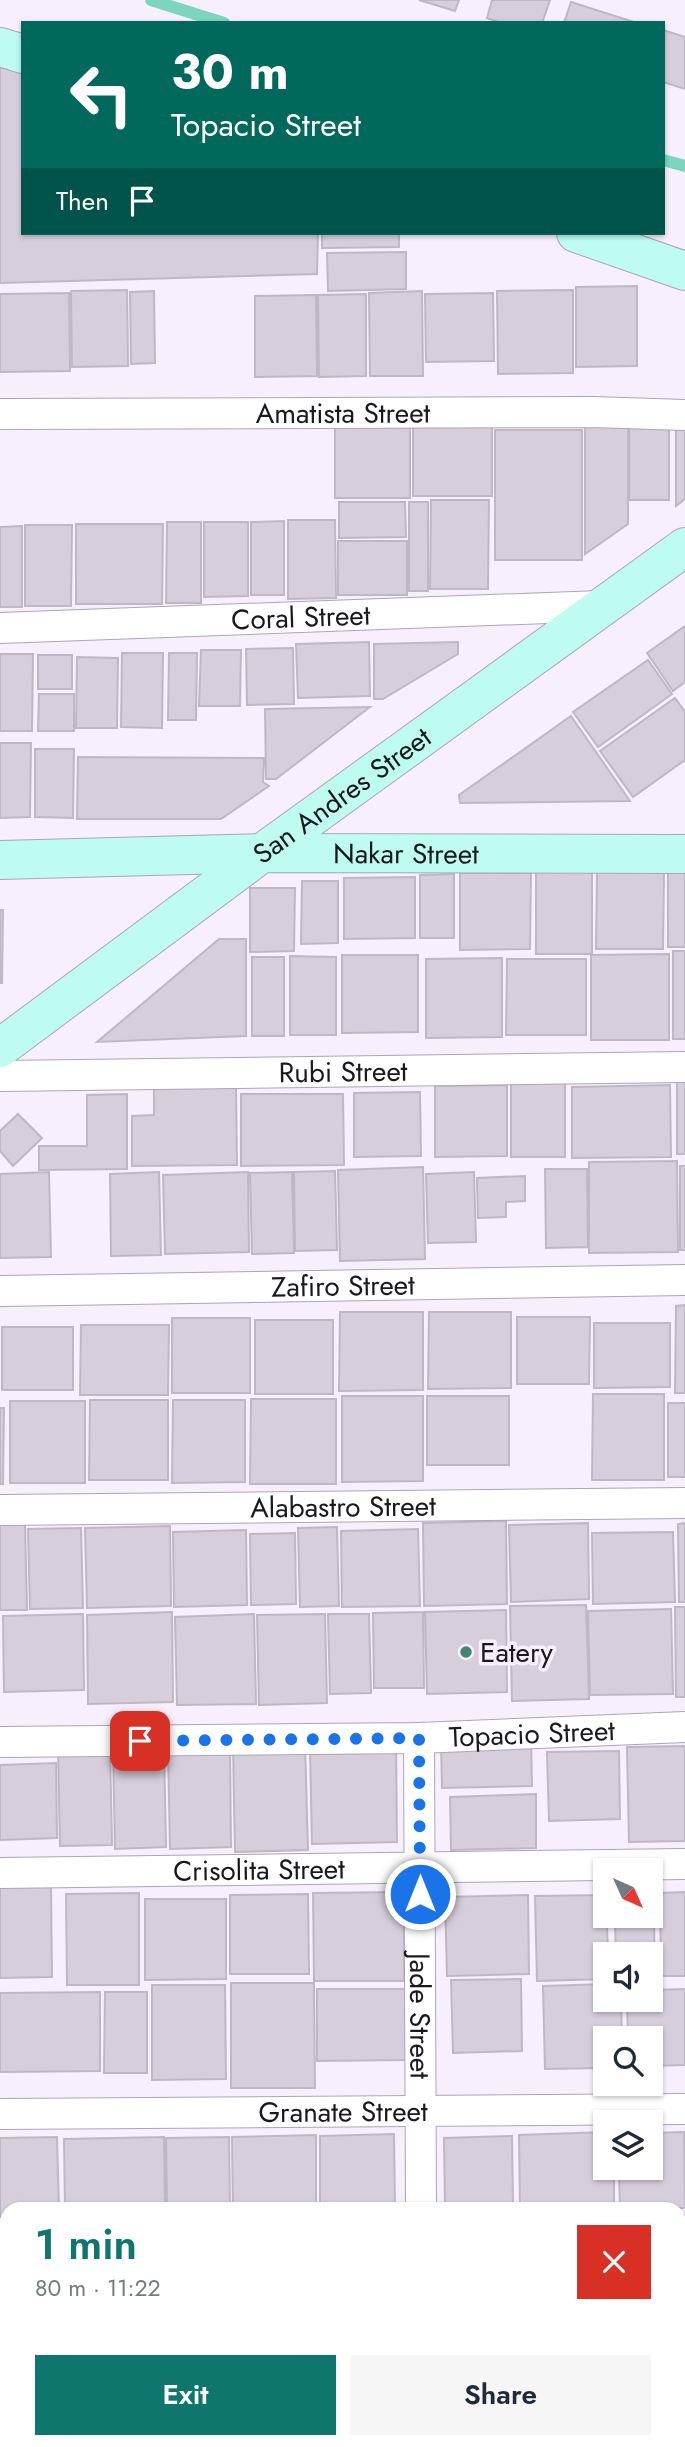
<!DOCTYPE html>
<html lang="en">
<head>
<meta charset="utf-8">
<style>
  body { margin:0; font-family:Jost,sans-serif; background:#f6f6f7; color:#1f2937; height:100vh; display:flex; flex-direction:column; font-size:26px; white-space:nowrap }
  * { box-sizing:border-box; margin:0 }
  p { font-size:23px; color:#747a83 }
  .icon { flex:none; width:38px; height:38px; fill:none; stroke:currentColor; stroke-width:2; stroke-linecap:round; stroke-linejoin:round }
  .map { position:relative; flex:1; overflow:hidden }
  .side { position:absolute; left:0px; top:2202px; width:686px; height:247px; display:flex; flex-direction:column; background:#fff; border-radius:21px 21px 0 0; box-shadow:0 2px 5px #0004 }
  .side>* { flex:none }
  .top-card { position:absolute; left:21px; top:21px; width:644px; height:214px; border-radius:0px; box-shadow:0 2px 5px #0004; background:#00695c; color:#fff; overflow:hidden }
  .needle { width:46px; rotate:135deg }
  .fabs { position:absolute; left:593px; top:1858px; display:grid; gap:14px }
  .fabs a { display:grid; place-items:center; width:70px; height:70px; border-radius:0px; background:#fff; box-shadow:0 2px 5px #0004; font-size:35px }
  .pin { position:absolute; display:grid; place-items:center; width:60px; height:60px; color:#fff; margin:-30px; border-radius:14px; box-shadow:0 4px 10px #0006 }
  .me { position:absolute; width:77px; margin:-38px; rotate:0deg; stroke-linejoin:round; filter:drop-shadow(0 0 5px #0008) }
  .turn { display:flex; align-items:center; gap:24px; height:147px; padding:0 35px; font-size:32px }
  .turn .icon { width:91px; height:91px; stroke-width:2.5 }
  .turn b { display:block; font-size:49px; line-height:60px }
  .then { display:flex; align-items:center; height:66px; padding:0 35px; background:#0003; gap:14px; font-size:26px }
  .round { display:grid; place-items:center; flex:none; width:74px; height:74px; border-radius:0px; background:#f6f6f7 }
  .headline { display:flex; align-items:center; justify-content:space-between; height:119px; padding:0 35px }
  h1 { font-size:42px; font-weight:600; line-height:52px; color:#0f766e }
  .primary-button { display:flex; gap:14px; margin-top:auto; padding:14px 35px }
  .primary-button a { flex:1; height:80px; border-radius:0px; background:#0f766e; color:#fff; font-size:28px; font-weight:600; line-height:80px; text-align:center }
  .primary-button a+a { background:#f6f6f7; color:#1f2937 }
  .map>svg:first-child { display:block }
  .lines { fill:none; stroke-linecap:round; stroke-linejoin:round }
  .stream { stroke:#7cd6bf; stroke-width:12 }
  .building { fill:#d7cedc; stroke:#bfb7c5; stroke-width:2 }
  .street-casing { stroke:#ada5b2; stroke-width:32 }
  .secondary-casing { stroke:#ada5b2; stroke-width:40 }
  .street { stroke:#fff; stroke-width:30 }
  .secondary { stroke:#befcf1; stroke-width:38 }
  .route { stroke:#1a73e8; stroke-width:12; stroke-dasharray:0 21.6 }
  .poi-dot { fill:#438474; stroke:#f8effd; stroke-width:2.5 }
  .labels { text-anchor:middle; stroke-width:7; stroke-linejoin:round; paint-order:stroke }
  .street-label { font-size:28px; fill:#1b181d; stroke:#f8effd }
  .poi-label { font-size:28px; fill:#1b181d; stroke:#f8effd; text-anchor:start }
</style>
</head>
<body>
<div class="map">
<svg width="685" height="2447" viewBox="0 0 685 2447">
  <rect width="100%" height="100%" fill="#f8effd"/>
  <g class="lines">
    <path class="stream" d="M151 0 224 23
      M663 160 685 166"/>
  </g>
  <path class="building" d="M419 0H459L455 11Z
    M492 0H550L542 23H502L487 18Z
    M571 2 637 23H564Z
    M663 30 685 37V89L663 82Z
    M0 56 23 64V233H318L317 274 0 283Z
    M322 233H399V247L322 248Z
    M406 252V289L328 291 327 253Z
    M637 286V366L576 367V287Z
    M127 290 128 366 72 367 71 291Z
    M573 290V373L498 374 497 291Z
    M154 291 155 363 131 364 130 292Z
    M422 291 423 376H370L369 293Z
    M69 293 70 371 0 372V294Z
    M493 293 494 361 426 362 425 294Z
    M366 294V376L319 377 318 295Z
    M316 295 317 376 255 377V296Z
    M585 423 628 424V524L585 554Z
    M629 425H669V500H629Z
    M413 426H492V496H413Z
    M676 426H685V499L676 506Z
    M335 427H410V498H335Z
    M495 430H582V560H495Z
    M431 500H489L488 589H430Z
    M339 502H405L406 537 339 538Z
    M409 502H428V591H409Z
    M288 520H335L336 598 288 599Z
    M284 521V595H251V522Z
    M167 522H201V603H166Z
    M204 522H248V596L204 597Z
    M76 524H163L162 604H76Z
    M25 525H72L71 606H25Z
    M22 526V607H0V527Z
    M338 541H407V595H338Z
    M685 626V682L673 691 647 653Z
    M369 642 370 696 298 698 296 644Z
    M458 642V654L383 699H374V644Z
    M293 648 294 704 247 705 246 649Z
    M201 650H241L240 706H199Z
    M122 653H163L162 728 121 727Z
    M169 653H197L196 720H168Z
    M0 654H33L32 731H0Z
    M38 655H72V689H38Z
    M77 657 118 658 117 728H76Z
    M648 660 672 694 598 747 573 712Z
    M39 694H74V731H38Z
    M675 698 685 712V760L633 797 600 751Z
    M370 707 276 779H266L265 709Z
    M571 716 630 801 460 803 459 795Z
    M0 743H31L30 817 0 818Z
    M35 749H74L73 818 35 817Z
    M78 757 264 758 263 782 269 786 221 819H77Z
    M668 864H685V947H668Z
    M536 872H592V954H536Z
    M597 872H664L663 949H596Z
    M460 873H531L530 949 460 950Z
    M454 874V938H420V875Z
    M415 877V938L344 939V878Z
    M302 881H338V943L301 944Z
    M250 888H295L294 951 250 952Z
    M0 910H3L2 983H0Z
    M219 939H246V1036L97 1042Z
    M673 951H685V1039H673Z
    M669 954V1040H591V955Z
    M342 955H418V1032L342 1033Z
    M290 956 336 957V1035H290Z
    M252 957H284V1036H252Z
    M502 958V1037L426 1038V959Z
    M507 959H586V1035H506Z
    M677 1080H685V1154H677Z
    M511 1083H565V1157H511Z
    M507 1085V1156L435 1157V1086Z
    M670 1085 671 1157 572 1158V1087Z
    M154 1088H236L237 1165 132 1166V1116L154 1115Z
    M420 1092 421 1156 354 1157V1093Z
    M127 1094V1169L39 1170V1146H87V1095Z
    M241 1094H343L344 1165 241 1166Z
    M18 1114 42 1138 13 1166 0 1151V1131Z
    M677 1161 678 1252 589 1253V1162Z
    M680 1166H685V1250H680Z
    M423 1167 425 1259 340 1261 338 1170Z
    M545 1169H587L588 1247 546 1248Z
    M335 1171 337 1250 295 1251 294 1172Z
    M49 1172 51 1257 0 1258V1174Z
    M159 1172 161 1255 111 1256 110 1174Z
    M248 1172 249 1252 165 1254 163 1175Z
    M292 1172 294 1253 252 1254 250 1173Z
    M474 1172 476 1242 428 1243 426 1174Z
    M525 1176V1201L506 1202V1217L478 1218 477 1178Z
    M685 1305V1393H675L676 1306Z
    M340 1312H423V1390L339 1391Z
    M429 1312H511V1388L428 1389Z
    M517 1317H590L589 1384H517Z
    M172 1318H250V1393H172Z
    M255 1320H333V1394H255Z
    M594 1323H670V1387L594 1388Z
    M81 1325H169L168 1395H80Z
    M2 1327H73V1390H2Z
    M593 1394H664V1480H592Z
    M342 1396H423V1481L342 1482Z
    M427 1396H509V1465H427Z
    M251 1399H336V1484H250Z
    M90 1400H168V1480H89Z
    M173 1400H245V1482L172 1483Z
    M10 1401H85V1483H10Z
    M668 1403H685V1477H668Z
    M0 1408H4L3 1484H0Z
    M506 1521 507 1604 424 1606 423 1523Z
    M25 1523 27 1610H0V1524Z
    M588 1523 589 1599 511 1602 509 1525Z
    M685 1523V1602H679L678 1524Z
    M170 1526 171 1606 87 1608 85 1528Z
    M337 1527 339 1606 300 1607 298 1528Z
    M81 1528 83 1608 30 1609 28 1529Z
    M418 1529 420 1606 342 1607 341 1531Z
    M246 1530 247 1605 174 1607 173 1532Z
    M673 1532 675 1602 593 1604 592 1533Z
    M295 1533 296 1604 251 1605 250 1534Z
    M586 1605 589 1699 512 1701 510 1606Z
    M675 1607H685V1697H676Z
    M671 1609 673 1694 590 1695 588 1611Z
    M506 1610 507 1692 427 1694 425 1612Z
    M172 1612 173 1702 88 1704 87 1615Z
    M423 1612 424 1688H374L373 1613Z
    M83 1614 84 1690 4 1692 3 1616Z
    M254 1614 256 1704 177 1705 175 1617Z
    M325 1614 327 1703 259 1705 257 1615Z
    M328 1614H369L371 1693 330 1694Z
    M531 1739 532 1786 442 1788 441 1742Z
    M305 1744 308 1850 235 1852 233 1746Z
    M164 1746 166 1847 115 1849 113 1748Z
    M396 1746 397 1842 312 1844 310 1748Z
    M685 1746V1841L629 1842 627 1747Z
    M110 1748 112 1845 60 1846 58 1750Z
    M230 1748 231 1847 170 1849 168 1749Z
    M619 1751 620 1819 549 1821 547 1752Z
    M56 1763 57 1838 0 1840V1765Z
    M536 1794V1848L451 1850 450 1797Z
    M51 1886 52 1977 0 1978V1887Z
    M651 1888H655L656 1916H651Z
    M404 1892V1981H314L313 1893Z
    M685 1892V1976H661L660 1893Z
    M139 1893V1985H67L66 1894Z
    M308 1894 309 1974H230V1895Z
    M528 1895 529 1974 447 1976 445 1897Z
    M606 1895 608 1955H606V1979L537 1981 535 1896Z
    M145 1899H226V1979L145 1980Z
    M654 1921 655 1980H651V1955H616L615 1922Z
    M521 1979 522 2051 453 2053 451 1980Z
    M231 1983H314L315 2088H231Z
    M606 1984V2000H621L622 2039H606V2068L545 2069 543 1986Z
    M152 1985H225L226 2079 152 2080Z
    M317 1989H406V2060L317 2061Z
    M685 1989V2065L651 2066V2039H628L627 2000H651V1990Z
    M100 1992V2071L0 2072V1993Z
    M105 1992H147V2073H104Z
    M606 2132V2168H614V2208H520L519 2135Z
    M684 2132 685 2208H620L619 2168H651V2133Z
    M394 2134 395 2208H320V2136Z
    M316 2135V2208H233L232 2137Z
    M512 2136 513 2206 445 2208 444 2138Z
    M57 2137 59 2208H7V2217H0V2138Z
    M164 2137 165 2208H65L64 2139Z
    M229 2137 230 2208H167L166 2138Z
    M679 2215H685V2296L679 2297Z
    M0 2226H7V2312H0Z
    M679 2353H685V2429H679Z
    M7 2354V2435H0V2355Z
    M679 2437H685V2447H630V2441H679Z
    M51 2441 52 2447H0V2443Z
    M56 2441H108V2447H56Z
    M109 2441H150L151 2447H109Z
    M163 2441H235V2447H163Z
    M312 2441V2447H242L241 2442Z
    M316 2441H412L413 2447H316Z
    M451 2441H544V2447H451Z
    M549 2441H627V2447H549Z"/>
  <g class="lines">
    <defs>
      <g id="street">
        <path id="s1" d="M0 414 593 412 685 415"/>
        <path id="s2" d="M0 628 601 606"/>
        <path id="s3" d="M0 1076 685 1067"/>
        <path id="s4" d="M0 1291 685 1280"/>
        <path id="s5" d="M0 1510 685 1503"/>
        <path id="s6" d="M419 1738 421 2208"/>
        <path id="s7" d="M0 1742 419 1738 685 1727"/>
        <path id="s8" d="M0 1873 685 1864"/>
        <path id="s9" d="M0 2114 685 2109"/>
        <path d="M679 2331H685"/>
        <path d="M0 2334H7"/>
        <path d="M422 2441V2447"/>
      </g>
      <g id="secondary">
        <path d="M0 47 23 54"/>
        <path d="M576 233 685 271"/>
        <path id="s10" d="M0 860 262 853 685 854"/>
        <path id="s11" d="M0 1048 262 853 685 547"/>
      </g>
    </defs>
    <use href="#street" class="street-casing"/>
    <use href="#secondary" class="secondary-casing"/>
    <use href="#street" class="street"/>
    <use href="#secondary" class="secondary"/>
  </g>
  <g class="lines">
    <path class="route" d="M140 1741 419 1738 420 1894"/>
  </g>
  <circle class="poi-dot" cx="466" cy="1652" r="7"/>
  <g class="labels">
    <g class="street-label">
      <text dy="10" stroke="none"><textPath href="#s1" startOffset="343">Amatista Street</textPath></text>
      <text dy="10" stroke="none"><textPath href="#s2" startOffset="301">Coral Street</textPath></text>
      <text dy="10" stroke="none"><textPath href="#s11" startOffset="425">San Andres Street</textPath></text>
      <text dy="10" stroke="none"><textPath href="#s10" startOffset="406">Nakar Street</textPath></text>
      <text dy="10" stroke="none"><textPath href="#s3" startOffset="343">Rubi Street</textPath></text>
      <text dy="10" stroke="none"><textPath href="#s4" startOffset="343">Zafiro Street</textPath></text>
      <text dy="10" stroke="none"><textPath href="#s5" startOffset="343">Alabastro Street</textPath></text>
      <text dy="10" stroke="none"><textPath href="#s7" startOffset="532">Topacio Street</textPath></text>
      <text dy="10" stroke="none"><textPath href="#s8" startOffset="259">Crisolita Street</textPath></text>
      <text dy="10" stroke="none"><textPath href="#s6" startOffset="278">Jade Street</textPath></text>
      <text dy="10" stroke="none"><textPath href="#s9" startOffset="343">Granate Street</textPath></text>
    </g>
    <g class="poi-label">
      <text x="480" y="1662">Eatery</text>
    </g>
  </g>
</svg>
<div class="fabs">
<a><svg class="needle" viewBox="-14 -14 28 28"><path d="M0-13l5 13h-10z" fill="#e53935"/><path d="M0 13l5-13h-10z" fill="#747a83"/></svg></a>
<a><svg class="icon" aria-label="sound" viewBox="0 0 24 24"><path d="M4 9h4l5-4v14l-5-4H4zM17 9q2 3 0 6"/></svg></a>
<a><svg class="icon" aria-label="search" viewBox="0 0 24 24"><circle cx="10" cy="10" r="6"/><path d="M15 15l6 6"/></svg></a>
<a><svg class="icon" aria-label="layers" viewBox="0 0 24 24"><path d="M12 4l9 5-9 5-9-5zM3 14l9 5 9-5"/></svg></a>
</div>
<div class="pin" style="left:140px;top:1741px;background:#d93025"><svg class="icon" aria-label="arrive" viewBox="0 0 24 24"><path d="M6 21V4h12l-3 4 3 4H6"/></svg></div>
<svg class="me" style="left:420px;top:1894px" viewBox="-20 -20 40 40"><circle r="17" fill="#1a73e8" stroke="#fff" stroke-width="3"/><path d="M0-11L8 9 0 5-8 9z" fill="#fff"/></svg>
<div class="top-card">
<div class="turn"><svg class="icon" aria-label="left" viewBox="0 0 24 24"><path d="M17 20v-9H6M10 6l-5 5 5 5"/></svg><div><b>30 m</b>Topacio Street</div></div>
<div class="then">Then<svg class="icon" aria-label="arrive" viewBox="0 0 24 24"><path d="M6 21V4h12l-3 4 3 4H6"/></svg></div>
</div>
<section class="side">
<div class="headline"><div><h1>1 min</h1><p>80 m · 11:22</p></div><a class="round" style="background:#d93025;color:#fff"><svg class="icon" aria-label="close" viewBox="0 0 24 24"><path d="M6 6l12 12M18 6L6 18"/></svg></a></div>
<div class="primary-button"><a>Exit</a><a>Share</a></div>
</section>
</div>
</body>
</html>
